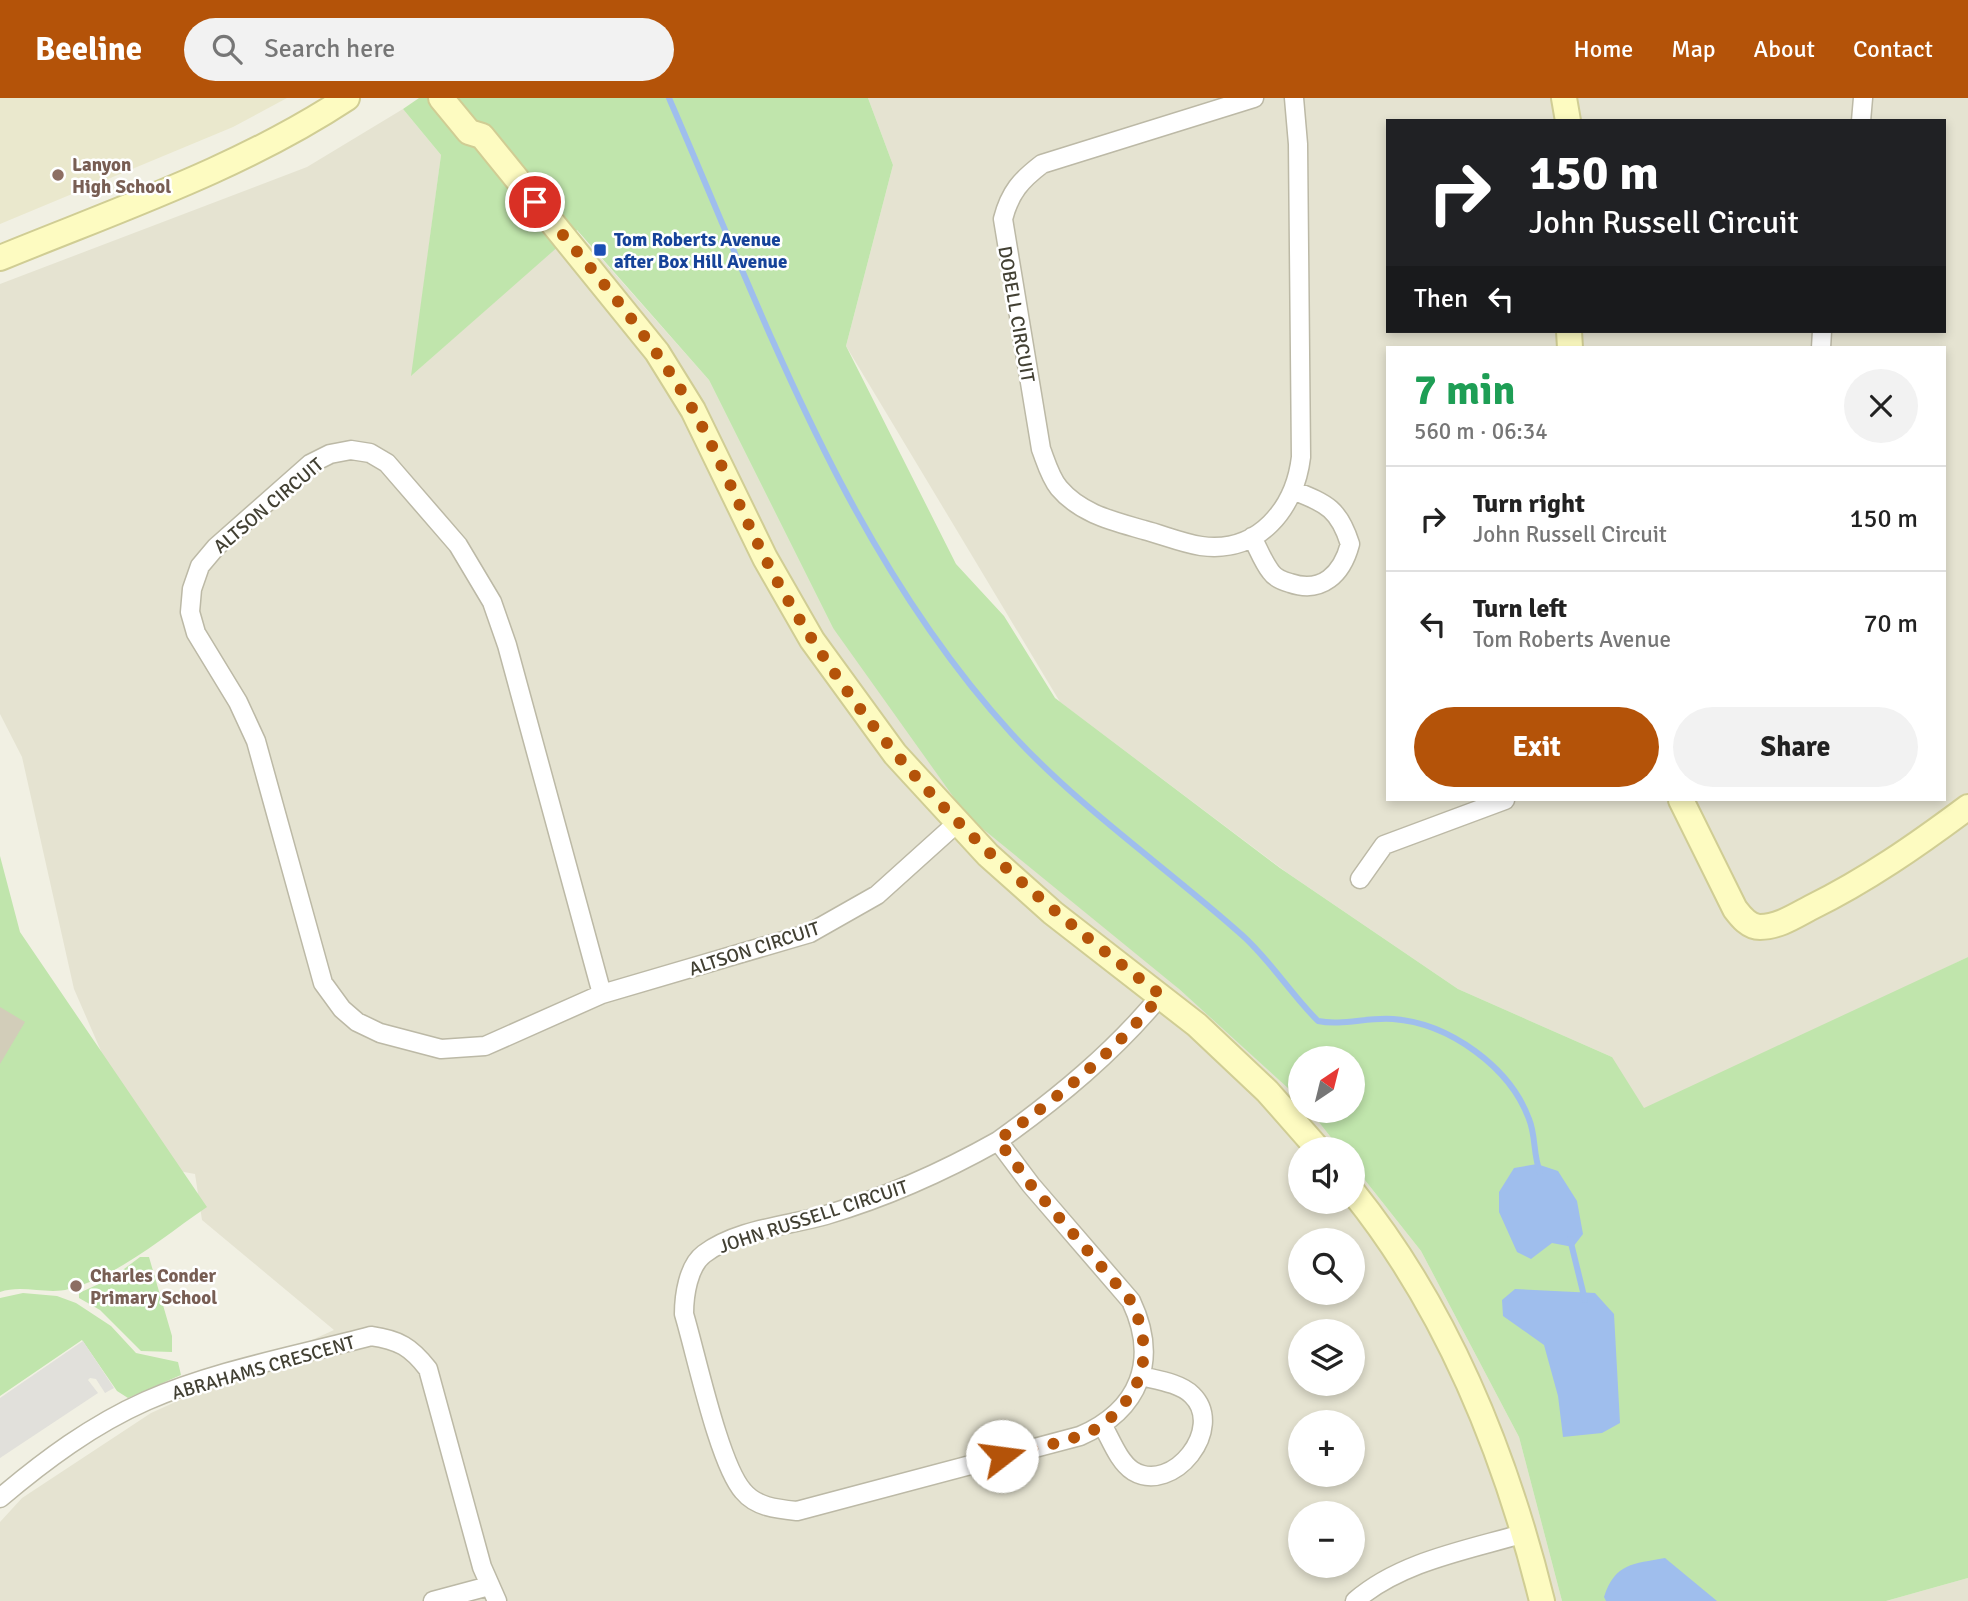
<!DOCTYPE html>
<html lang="en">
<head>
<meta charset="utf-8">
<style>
  body { margin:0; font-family:Signika,sans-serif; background:#f2f2f2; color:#222; height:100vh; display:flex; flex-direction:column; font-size:26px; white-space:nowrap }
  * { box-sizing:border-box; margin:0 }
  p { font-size:23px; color:#767676 }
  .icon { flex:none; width:38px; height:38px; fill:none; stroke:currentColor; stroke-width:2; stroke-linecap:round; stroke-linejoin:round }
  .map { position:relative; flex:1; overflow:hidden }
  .panel { position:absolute; left:1386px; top:248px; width:560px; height:455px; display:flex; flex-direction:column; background:#fff; border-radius:0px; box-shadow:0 4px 10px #0003 }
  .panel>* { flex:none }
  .banner { position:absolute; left:1386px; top:21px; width:560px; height:214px; border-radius:0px; box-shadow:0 4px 10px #0003; background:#202124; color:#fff; overflow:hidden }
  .needle { width:46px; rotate:35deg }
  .fabs { position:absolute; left:1288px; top:948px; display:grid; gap:14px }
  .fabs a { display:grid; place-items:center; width:77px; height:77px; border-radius:50%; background:#fff; box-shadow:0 4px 10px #0003; font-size:35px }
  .pin { position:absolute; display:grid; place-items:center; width:60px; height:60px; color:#fff; margin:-30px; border:4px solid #fff; border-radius:50%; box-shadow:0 2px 7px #0007 }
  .me { position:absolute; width:77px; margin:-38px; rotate:75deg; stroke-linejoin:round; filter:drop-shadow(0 0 5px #0008) }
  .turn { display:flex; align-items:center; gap:24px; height:147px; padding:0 28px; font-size:32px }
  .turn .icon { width:91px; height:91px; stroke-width:2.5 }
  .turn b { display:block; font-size:49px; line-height:60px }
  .then { display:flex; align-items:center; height:66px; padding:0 28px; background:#0003; gap:14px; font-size:26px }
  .round { display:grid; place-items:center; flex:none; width:74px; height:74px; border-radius:37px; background:#f2f2f2 }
  .headline { display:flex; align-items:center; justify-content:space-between; height:119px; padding:0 28px }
  h1 { font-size:42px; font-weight:700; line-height:52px; color:#1e9e55 }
  .cta { display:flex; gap:14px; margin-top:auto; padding:14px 28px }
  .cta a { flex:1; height:80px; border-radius:42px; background:#b45309; color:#fff; font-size:28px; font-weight:700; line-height:80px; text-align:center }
  .cta a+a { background:#f2f2f2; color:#222 }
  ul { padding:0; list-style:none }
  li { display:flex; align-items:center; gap:21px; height:105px; padding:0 28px; border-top:2px solid #e0e0e0 }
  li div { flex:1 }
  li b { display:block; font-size:26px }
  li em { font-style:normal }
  header { display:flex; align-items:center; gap:42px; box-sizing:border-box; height:98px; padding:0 35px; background:#b45309; color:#fff }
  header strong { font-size:33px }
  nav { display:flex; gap:38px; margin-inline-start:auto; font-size:24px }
  .search { width:490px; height:63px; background:#f2f2f2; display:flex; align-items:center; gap:18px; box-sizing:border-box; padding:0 24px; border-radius:38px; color:#767676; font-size:26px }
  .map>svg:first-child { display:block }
  .residential { fill:#e5e3d1; fill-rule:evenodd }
  .education { fill:#eae8cd }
  .green { fill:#c0e5ac }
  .parking { fill:#e1e0db }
  .water { fill:#9fbeed }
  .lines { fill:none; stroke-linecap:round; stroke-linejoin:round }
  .stream { stroke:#9fbeed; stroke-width:6 }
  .building { fill:#d2cdb9 }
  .street-casing { stroke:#bcb9a6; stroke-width:21 }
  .secondary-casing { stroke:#d0cd94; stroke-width:28 }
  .street { stroke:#fff; stroke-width:18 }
  .secondary { stroke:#fdfbc1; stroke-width:24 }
  .route { stroke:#b45309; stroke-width:12; stroke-dasharray:0 21.6 }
  .education-dot { fill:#8d6e63; stroke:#fff; stroke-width:2.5 }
  .transit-dot { fill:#1a4fb4; stroke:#fff; stroke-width:2.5 }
  .labels { text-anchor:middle; stroke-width:5; stroke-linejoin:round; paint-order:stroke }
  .education-label { font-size:19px; font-weight:bold; fill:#785e54; stroke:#fff; text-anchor:start }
  .transit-label { font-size:19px; font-weight:bold; fill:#164399; stroke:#fff; text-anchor:start }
  .street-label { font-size:19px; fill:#424033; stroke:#fff }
</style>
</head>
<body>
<header>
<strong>Beeline</strong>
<div class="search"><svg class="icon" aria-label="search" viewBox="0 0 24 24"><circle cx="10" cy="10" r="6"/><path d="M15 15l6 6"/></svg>Search here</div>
<nav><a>Home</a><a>Map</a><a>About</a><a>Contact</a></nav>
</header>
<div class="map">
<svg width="1968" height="1503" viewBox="0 0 1968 1503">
  <rect width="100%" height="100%" fill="#f1f0e3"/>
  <path class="residential" d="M868 0H1968V859L1617 1029 1612 959 1458 891 1286 774 1060 604 846 248 893 67ZM1388 23H1944V233H1388ZM1388 250H1944V702H1388Z
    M403 11 441 57 412 277 576 132 709 282 833 530 1179 891 1295 995 1300 1001V1013H1310L1341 1052H1300V1104H1353V1067L1421 1153 1519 1339 1562 1503H0V1424L22 1400 151 1315 334 1232 202 1122 195 1076 151 1068 74 891 22 659 0 616V186L307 69ZM1300 1143H1353V1195H1300ZM1300 1234H1353V1286H1300ZM1300 1325H1353V1377H1300ZM1300 1416H1353V1468H1300Z
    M1968 1480V1503H1886Z"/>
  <path class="education" d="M0 0H287L233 29 0 126Z"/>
  <path class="green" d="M419 0H868L893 67 846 248 956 466 1004 518 1055 600 1280 770 1458 891 1612 959 1644 1010 1968 859V1480L1886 1503H1562L1519 1339 1421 1153 1353 1067V1052H1341L1310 1013H1353V961H1300V1001L1179 891 967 718 833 530 709 282 577 132 411 278 441 57 403 11Z
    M0 758 20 834 207 1109C164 1138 119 1178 69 1191 47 1197 22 1186 0 1194Z
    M140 1159H149L172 1238V1254L141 1253 100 1212 79 1200V1195L112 1180Z
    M23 1195 57 1198 76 1205 111 1228 136 1255 178 1264 181 1277 128 1300 117 1293 82 1242 0 1298V1200Z"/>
  <path class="parking" d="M83 1243 114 1290 105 1295 96 1281 90 1280 88 1282 98 1295 0 1360V1300Z"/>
  <path class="water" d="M1537 1066 1558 1073 1577 1103 1583 1136 1573 1149 1552 1145 1531 1161 1517 1154 1499 1114V1094L1514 1070Z
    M1515 1191 1595 1195 1614 1216 1620 1325 1602 1335 1563 1339 1558 1298 1544 1247 1503 1218 1502 1202Z
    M1665 1460 1717 1503H1606L1604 1499C1615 1465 1633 1466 1665 1460Z"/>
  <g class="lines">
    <path class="stream" d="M669 0C765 221 847 455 1012 636 1081 711 1166 769 1242 837 1270 862 1291 896 1318 923 1342 928 1367 919 1393 921 1449 925 1510 969 1529 1021 1536 1038 1533 1057 1540 1074
      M1570 1141 1585 1202"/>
  </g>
  <path class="building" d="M0 909 25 924 0 966Z"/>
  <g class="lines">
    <defs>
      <path id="street" d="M1254 0 1042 66C1021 82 1010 94 1003 121L1041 351C1046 364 1050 379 1059 390 1081 416 1113 423 1144 432 1163 437 1182 445 1201 448 1259 456 1295 410 1301 359L1298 46 1294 0
        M1861 23 1863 0
        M1821 250 1822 233
        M1252 439C1258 450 1263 464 1271 474 1275 480 1283 483 1290 485 1322 496 1342 476 1350 446 1339 411 1327 406 1295 393
        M1360 781 1384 747 1505 702
        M602 896 507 547 492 504 458 447 387 365 370 355 351 352 330 356 310 366 216 449 200 468 192 491 190 514 196 535 238 604 256 643 323 885 342 911 357 924 380 935 441 951 485 948 602 896 810 835 877 797 957 725
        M998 1043C943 1074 887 1099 826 1117 787 1128 737 1131 704 1156 688 1168 684 1198 684 1216 696 1256 719 1366 743 1393 756 1409 777 1411 797 1413L1080 1338C1140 1312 1159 1262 1131 1203L1031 1087 998 1043C1058 1000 1114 954 1161 897
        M1103 1328C1111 1342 1119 1364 1133 1373 1173 1397 1226 1330 1192 1297 1180 1285 1157 1282 1141 1278
        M0 1400C45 1362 92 1327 146 1303 217 1272 296 1258 371 1238 399 1242 411 1249 428 1271L482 1469 497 1503
        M433 1503 489 1488
        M1355 1503C1401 1463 1468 1452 1525 1435"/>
      <path id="secondary" d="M441 0 469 34 482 38 657 254 693 312 765 460 812 542 895 656 988 757 1053 815 1197 927 1267 993 1319 1052
        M1564 0 1568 23
        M0 160C117 112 241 70 347 0
        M1569 233 1570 250
        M1681 702 1735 811C1741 819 1749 829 1760 829 1778 829 1795 818 1810 810 1867 782 1917 747 1968 709
        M1353 1094C1448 1212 1506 1357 1542 1503"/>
    </defs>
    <use href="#street" class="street-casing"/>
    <use href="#secondary" class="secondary-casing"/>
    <use href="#street" class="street"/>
    <use href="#secondary" class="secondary"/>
  </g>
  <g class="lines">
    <path class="route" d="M535 104C591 170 648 235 692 310 719 357 739 409 764 458 785 500 811 541 838 580 928 710 1036 802 1161 897 1114 954 1058 1000 998 1042L1031 1087 1131 1203C1149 1241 1150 1279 1119 1311 1113 1317 1107 1325 1100 1329 1070 1344 1035 1350 1002 1358"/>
  </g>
  <g class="education-dot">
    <circle cx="58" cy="77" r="7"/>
    <circle cx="76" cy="1188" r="7"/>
  </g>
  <rect class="transit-dot" x="593" y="145" width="14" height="14" rx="3.5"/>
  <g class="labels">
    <g class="education-label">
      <text x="72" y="73">Lanyon<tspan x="72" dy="22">High School</tspan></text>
      <text x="90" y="1184">Charles Conder<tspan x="90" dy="22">Primary School</tspan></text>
    </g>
    <g class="transit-label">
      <text x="614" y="148">Tom Roberts Avenue<tspan x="614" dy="22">after Box Hill Avenue</tspan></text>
    </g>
    <g class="street-label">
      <text transform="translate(1017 216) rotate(80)" y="7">DOBELL CIRCUIT</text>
      <text transform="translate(268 407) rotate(-40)" y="7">ALTSON CIRCUIT</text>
      <text transform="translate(754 850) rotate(-18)" y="7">ALTSON CIRCUIT</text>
      <text transform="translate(813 1118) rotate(-18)" y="7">JOHN RUSSELL CIRCUIT</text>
      <text transform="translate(263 1269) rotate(-16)" y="7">ABRAHAMS CRESCENT</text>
    </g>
  </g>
</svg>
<div class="fabs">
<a><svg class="needle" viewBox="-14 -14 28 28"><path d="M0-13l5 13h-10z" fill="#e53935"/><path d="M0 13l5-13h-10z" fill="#767676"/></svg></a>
<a><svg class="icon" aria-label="sound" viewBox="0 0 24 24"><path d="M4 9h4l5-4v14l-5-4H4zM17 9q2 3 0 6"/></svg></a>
<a><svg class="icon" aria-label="search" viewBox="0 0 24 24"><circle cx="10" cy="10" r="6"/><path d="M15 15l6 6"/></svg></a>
<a><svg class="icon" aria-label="layers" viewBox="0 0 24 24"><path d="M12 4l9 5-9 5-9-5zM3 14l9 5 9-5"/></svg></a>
<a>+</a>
<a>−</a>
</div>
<div class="pin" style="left:535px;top:104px;background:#d93025"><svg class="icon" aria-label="arrive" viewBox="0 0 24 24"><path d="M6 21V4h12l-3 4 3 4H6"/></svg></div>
<svg class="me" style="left:1002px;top:1358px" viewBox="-20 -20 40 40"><circle r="19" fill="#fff"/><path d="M0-13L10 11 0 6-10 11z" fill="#b45309"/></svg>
<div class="banner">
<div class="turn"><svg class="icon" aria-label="right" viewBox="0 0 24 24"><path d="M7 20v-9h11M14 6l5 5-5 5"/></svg><div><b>150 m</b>John Russell Circuit</div></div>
<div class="then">Then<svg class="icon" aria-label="left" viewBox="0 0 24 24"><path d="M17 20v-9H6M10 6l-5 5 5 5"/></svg></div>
</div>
<section class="panel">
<div class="headline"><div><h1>7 min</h1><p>560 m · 06:34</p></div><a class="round"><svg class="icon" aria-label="close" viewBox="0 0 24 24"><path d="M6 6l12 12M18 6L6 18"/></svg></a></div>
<ul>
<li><svg class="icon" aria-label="right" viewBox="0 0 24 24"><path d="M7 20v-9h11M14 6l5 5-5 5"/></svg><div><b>Turn right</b><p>John Russell Circuit</p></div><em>150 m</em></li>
<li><svg class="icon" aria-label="left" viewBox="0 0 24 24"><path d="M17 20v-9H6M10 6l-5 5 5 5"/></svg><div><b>Turn left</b><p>Tom Roberts Avenue</p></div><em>70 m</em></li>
</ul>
<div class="cta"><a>Exit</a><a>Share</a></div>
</section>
</div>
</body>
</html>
